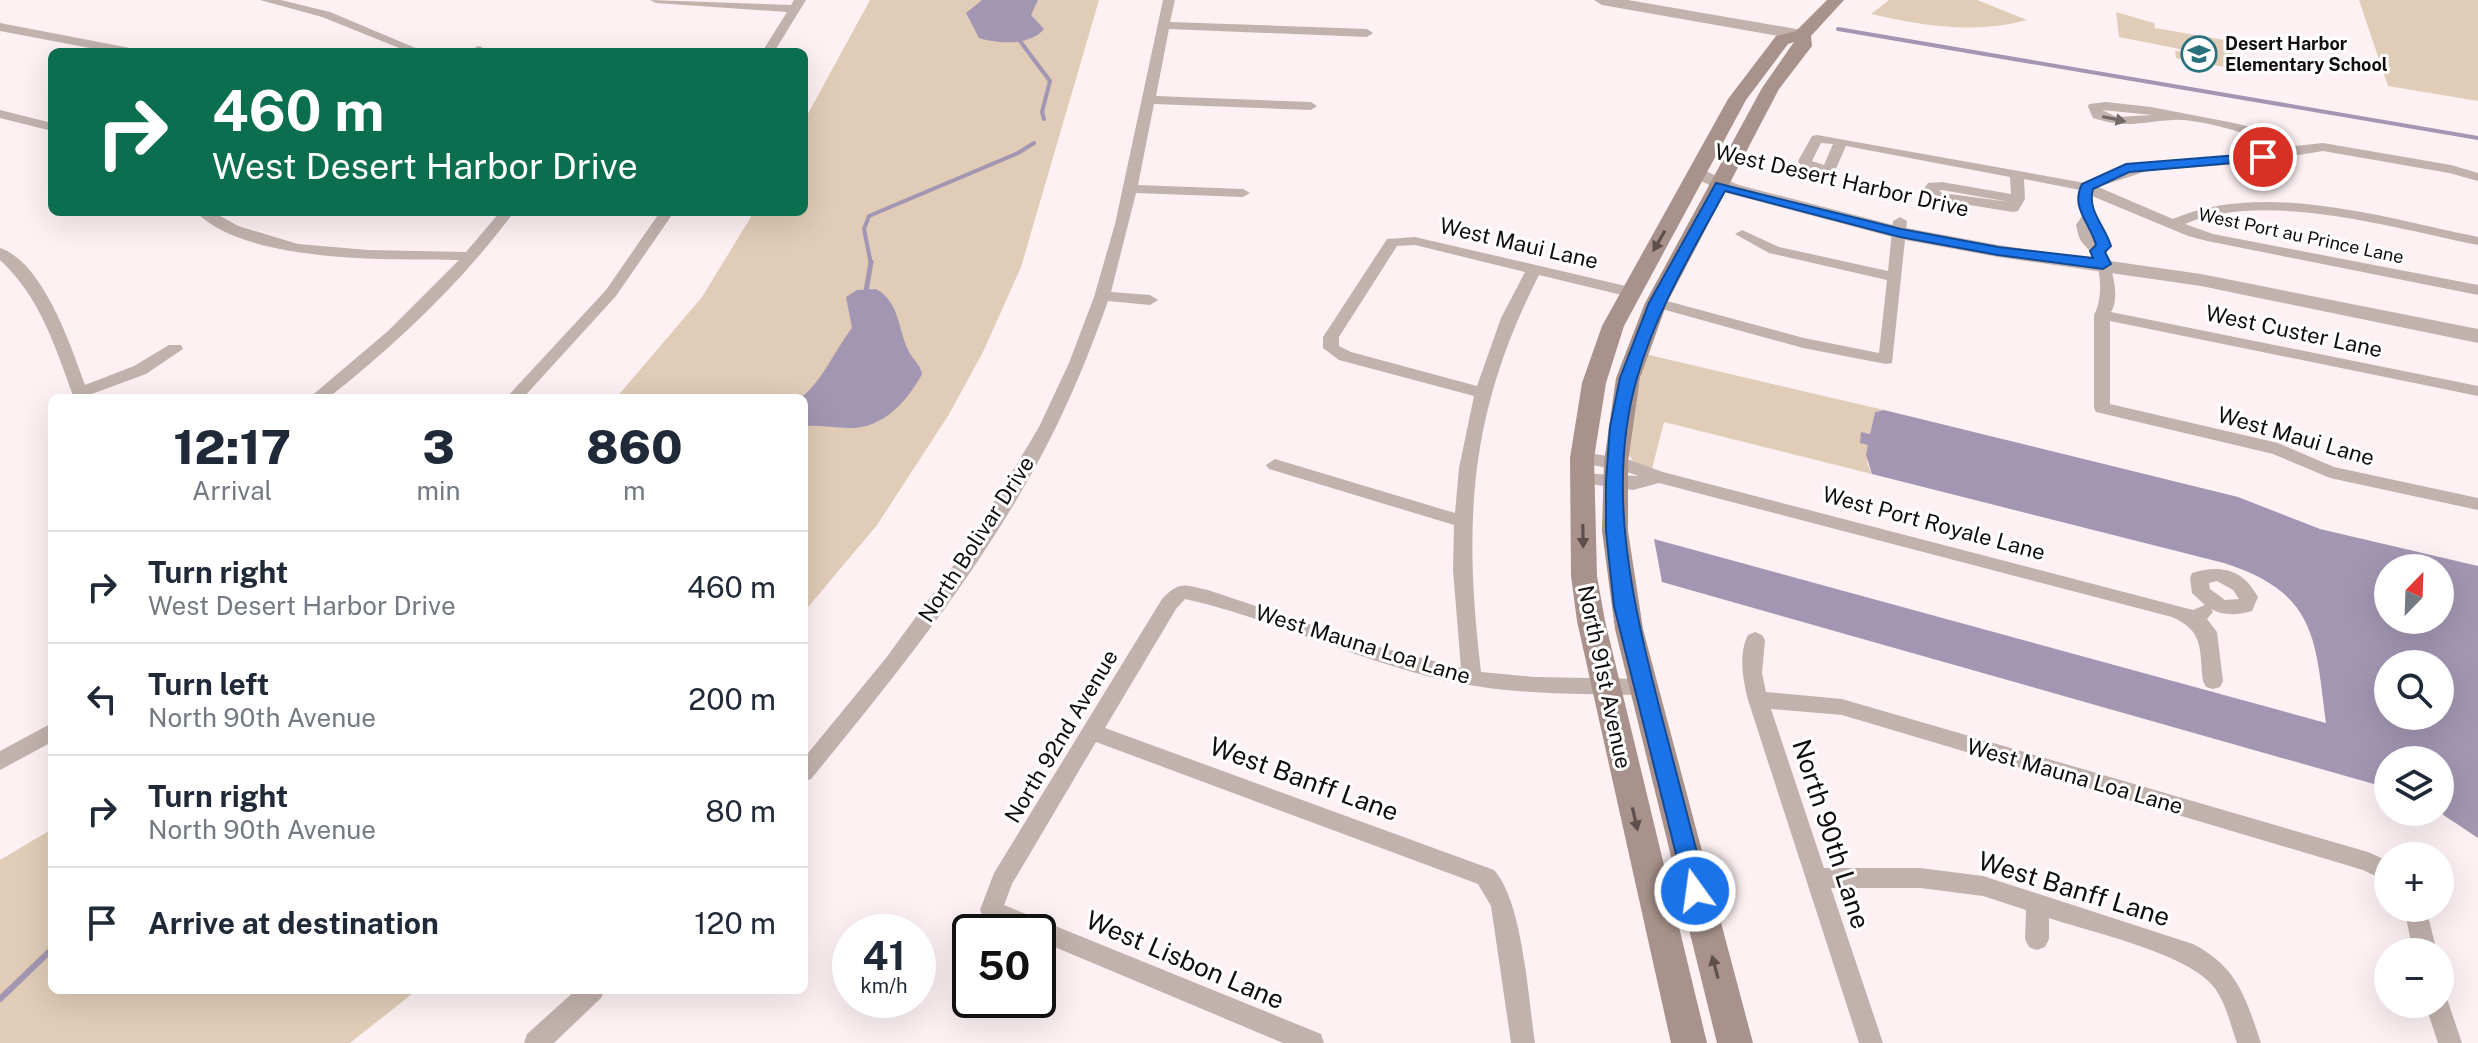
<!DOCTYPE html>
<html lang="en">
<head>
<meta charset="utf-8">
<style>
  body { margin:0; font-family:"Public Sans",sans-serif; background:#f2f2f3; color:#1f2937; height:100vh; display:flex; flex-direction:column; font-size:30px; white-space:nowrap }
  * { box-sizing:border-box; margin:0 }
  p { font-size:26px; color:#747a83 }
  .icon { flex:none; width:44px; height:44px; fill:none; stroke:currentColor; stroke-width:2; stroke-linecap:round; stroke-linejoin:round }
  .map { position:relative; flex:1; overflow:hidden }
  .side { position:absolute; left:48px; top:394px; width:760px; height:600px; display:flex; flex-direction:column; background:#fff; border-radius:12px; box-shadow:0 8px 32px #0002 }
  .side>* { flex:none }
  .guide { position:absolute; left:48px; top:48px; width:760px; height:168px; border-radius:12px; box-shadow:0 8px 32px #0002; background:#0b6e4f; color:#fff; overflow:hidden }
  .needle { width:52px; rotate:23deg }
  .tools { position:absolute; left:2374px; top:554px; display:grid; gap:16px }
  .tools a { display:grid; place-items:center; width:80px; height:80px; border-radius:50%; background:#fff; box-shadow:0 8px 32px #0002; font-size:40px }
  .speed { position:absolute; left:832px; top:914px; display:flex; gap:16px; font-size:40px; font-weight:700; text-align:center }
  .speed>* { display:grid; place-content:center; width:104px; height:104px; border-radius:50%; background:#fff; box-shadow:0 8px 32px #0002; line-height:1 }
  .speed small { font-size:20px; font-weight:400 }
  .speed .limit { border:4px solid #111; border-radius:12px; background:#fff; color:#111 }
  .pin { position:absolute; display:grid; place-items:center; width:68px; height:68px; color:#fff; margin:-34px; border:4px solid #fff; border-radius:50%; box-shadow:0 2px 8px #0007 }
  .me { position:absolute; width:88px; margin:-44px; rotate:346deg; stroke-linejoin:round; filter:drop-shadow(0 0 6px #0008) }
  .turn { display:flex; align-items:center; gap:28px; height:168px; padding:0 32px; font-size:36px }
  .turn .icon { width:104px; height:104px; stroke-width:2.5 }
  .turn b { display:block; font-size:56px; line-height:68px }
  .eta { display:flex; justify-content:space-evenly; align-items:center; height:136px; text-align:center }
  .eta b { font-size:48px; font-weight:800; line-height:56px }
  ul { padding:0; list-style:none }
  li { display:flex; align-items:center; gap:24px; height:112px; padding:0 32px; border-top:2px solid #e0e1e3 }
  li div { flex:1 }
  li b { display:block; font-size:30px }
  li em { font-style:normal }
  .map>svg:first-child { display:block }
  .green { fill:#e0ccb7 }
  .water { fill:#a296b2; fill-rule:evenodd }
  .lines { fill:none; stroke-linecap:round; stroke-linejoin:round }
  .stream-far2 { stroke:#a296b2; stroke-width:4 }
  .stream-far1 { stroke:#a296b2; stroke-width:5 }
  .stream { stroke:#a296b2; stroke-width:6 }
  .minor { fill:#c2b2ae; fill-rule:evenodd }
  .tertiary { fill:#c2b2ae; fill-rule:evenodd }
  .secondary { fill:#a8928b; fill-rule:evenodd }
  .oneway { fill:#736866 }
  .oneway2 { fill:#5d504c }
  .route { fill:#1a73e8; stroke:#114b97; stroke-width:2 }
  .labels { text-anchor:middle; stroke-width:6; stroke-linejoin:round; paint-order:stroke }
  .far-poi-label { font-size:18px; font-weight:bold; fill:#120e0e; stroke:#fff; text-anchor:start }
  .far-street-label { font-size:18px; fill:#120e0e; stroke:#fff }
  .street-label { font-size:22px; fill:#120e0e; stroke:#fff }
  .near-street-label { font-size:26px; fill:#120e0e; stroke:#fff }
</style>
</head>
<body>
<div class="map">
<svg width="2478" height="1043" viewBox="0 0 2478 1043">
  <rect width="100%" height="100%" fill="#fdf1f3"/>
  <path class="green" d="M870 0H1099L1021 267 983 352 948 416 877 525 804 612V398H616L702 297 754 212H804V121Z
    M1889 0H1977L2027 20C1973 34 1924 26 1871 14Z
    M2359 0H2478V101L2388 86Z
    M2116 12 2154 23 2155 28 2230 41 2236 69 2176 58 2175 51 2200 53 2119 37Z
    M1645 354 1884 410 1875 412 1870 434 1861 433V438L1868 445 1867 463 1872 474 1664 422 1652 469 1633 461 1626 451Z
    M52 829V990H417L350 1043H0V860Z"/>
  <path class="water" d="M982 0H1038L1031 15 1044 29C1030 46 998 44 979 38L966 13Z
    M876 289C900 302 898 330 909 352 914 361 920 364 922 374 907 402 882 429 849 428 834 428 819 425 804 426V398H800C821 384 836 348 852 328L846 297 857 290Z
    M1884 410 2238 497 2320 529 2478 566V838L2439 812 2440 760H2388V788L1662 582 1654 539 2326 723C2315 638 2317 593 2224 563L1872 474 1866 455 1868 445 1860 443 1861 432 1870 434 1875 412ZM2440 568V620H2388V568ZM2388 664H2440V716H2388Z"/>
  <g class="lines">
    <path class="stream-far2" d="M1838 29 2478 138
      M1020 41 1050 81 1042 112 1044 119
      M871 264 864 229 869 216 1018 153 1034 143"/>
    <path class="stream-far1" d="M866 291 871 262"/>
    <path class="stream" d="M0 999 52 949"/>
    <path class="minor" d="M260 0H281L330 12 425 52H409L322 17Z
      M650 0 791 5 794 0H806L774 52H762L787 12 656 3Z
      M1163 0H1175L1170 22 1367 29 1373 33 1367 37 1169 29 1156 96 1311 102 1317 106 1311 110 1154 104 1138 185 1243 189 1250 193 1243 197 1136 193 1111 292 1150 295 1158 300 1150 305 1108 301C1093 343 1077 384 1057 425 994 554 902 668 811 779L804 782V758L886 658 969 544 1039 427 1069 363 1094 297 1115 224Z
      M0 23 130 48 136 52H111L0 31Z
      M478 46 482 47 483 52H467Z
      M2106 102 2151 107 2234 123 2273 133 2295 146 2323 143 2451 165 2478 173V181L2449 173 2323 151 2250 163 2147 171 2098 187 2173 219C2264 180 2384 218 2478 237V245C2394 228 2265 190 2185 224L2213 234 2478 285V295L2207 241 2188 236 2092 196 2094 211 2110 246 2106 252C2111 269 2121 295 2111 312L2478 386V396L2110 321V404L2278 443 2334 467 2478 498V510L2330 478 2273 454 2096 412 2094 408V315C2103 300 2102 266 2091 252 2080 240 2080 243 2076 225L2082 216 2078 204 2080 190 2024 179 2025 199 2018 211 2013 212 1938 200 1923 190 1928 183 1942 182 2011 194 2010 177 1846 146 1834 173 1802 168 1798 161 1812 136 1817 135 2085 183C2148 153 2215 164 2281 149 2261 136 2197 118 2173 120 2139 122 2128 129 2093 118L2088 107 2089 104ZM2102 110 2152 115 2117 117ZM1821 143 1833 144 1824 165 1812 161ZM1939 190H1942L2010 202 1942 193Z
      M0 110 52 123V131L0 118Z
      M196 212H213L238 226 298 244 368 250 466 252 500 212H514C462 282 397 344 328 398H309L388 331 459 260C389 259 248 264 196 212Z
      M660 212H674L616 296 523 398H506L606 290Z
      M1900 217 1907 221 1892 363 1886 364 1803 348 1651 306 1648 303 1656 298 1804 338 1879 353 1887 280 1769 253 1735 234 1742 230 1779 247 1888 271 1893 221Z
      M1415 237 1630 287 1638 292 1630 297 1539 275C1469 413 1463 520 1481 672L1535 677 1642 679 1649 681 1652 687 1649 693 1642 695C1572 694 1503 695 1435 678 1350 657 1270 618 1185 599L1176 609 1105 728 1494 870C1523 902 1528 998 1535 1043H1511L1491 906 1478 884 1096 742 1012 884 1004 905 1321 1034 1324 1043H1283L1038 940V932H1018L983 917 980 910 994 873 1162 599C1180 580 1184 585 1208 590L1371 645 1461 668 1453 570 1454 525 1269 469 1266 465 1275 459 1455 513 1459 468 1474 396 1339 360 1323 348V337L1387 239ZM1415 245 1525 272 1501 318 1477 386 1351 352 1339 346V337L1397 246Z
      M0 248C43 262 71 346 85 385L134 366 169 345H181L183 349 146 374 89 395 90 398H74C55 347 41 298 0 260Z
      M1582 452 1627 459 1663 472 2193 610 2205 605 2192 593 2190 578 2192 573C2221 564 2243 569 2258 597L2252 611C2239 615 2223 616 2211 609L2213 612 2207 619 2217 632 2223 681 2220 687 2213 689 2206 687 2203 681C2199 649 2205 632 2172 617L1659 483 1633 490 1582 483 1576 481 1573 477 1576 473 1639 476 1624 471 1576 462 1573 458 1576 454ZM2217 581 2233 590 2239 599 2225 600 2210 589 2209 583Z
      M1755 632 1762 635 1765 640 1762 673 1766 692 1842 699 2368 852 2388 861V882L2363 870 1842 715 1771 709 1824 868H1920L1983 876 2193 944C2238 967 2246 999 2261 1043H2237C2230 1024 2226 1002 2213 986 2187 953 2090 932 2049 918V939L2045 947 2037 950 2029 947 2025 939 2026 910 1983 896 1920 888H1831L1883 1043H1859L1748 700C1743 679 1738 655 1748 635Z
      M52 723V742L0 770V751Z
      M2404 908H2426L2437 952H2413Z
      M576 990H605L601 998 554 1043H524L527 1034Z
      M2440 994 2446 996 2462 1043H2438L2425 1004H2440Z"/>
    <path class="tertiary" d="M1594 0H1628L1802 30 1810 35 1802 40 1602 5Z
      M1698 168 1739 185 1901 227 1998 245 2201 274 2478 329V343L2201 286 1998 257 1900 239 1727 193 1692 177 1689 173 1692 169Z"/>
    <path class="secondary" d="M1827 0H1844L1811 36 1812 46 1779 89 1667 303 1640 378 1628 462V531L1643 629 1753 1043H1717L1615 629 1602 531 1604 462 1616 378 1645 303 1762 88 1794 42 1788 44 1746 100 1624 326 1606 383 1594 458 1597 576 1605 621 1707 1043H1671L1577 621 1571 576 1570 458 1582 383 1602 326 1728 99 1776 36 1796 31Z"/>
  </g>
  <defs><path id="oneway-solid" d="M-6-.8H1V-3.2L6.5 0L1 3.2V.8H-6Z" transform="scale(2)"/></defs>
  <use class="oneway" href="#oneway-solid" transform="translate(2114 119) rotate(12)"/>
  <g class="oneway2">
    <use href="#oneway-solid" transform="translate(1659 241) rotate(120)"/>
    <use href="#oneway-solid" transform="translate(1583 536) rotate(89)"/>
    <use href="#oneway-solid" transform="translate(1635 819) rotate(77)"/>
    <use href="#oneway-solid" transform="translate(1715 967) rotate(-105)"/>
  </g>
  <path class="route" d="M2263 153 2269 157 2267 160 2129 172 2093 189C2087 211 2104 224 2111 246L2105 252 2111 264 2103 269 1998 255 1900 237 1725 191C1692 252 1656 311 1637 378 1605 489 1633 605 1661 714 1676 773 1692 832 1707 891L1703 898 1695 901 1687 898 1614 606 1606 531V481L1610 427 1620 378 1649 303 1716 183 1901 229 1998 247 2093 258 2090 251 2096 245C2090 222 2070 208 2082 184L2126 164Z"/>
  <defs>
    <symbol id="school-ring" viewBox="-11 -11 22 22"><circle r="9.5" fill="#fff" stroke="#29717c" stroke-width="1.5"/><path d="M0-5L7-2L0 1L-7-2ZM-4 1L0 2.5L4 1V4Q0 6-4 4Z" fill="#29717c"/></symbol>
  </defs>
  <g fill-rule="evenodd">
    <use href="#school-ring" x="2179" y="34" width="40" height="40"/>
  </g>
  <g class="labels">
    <g class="far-poi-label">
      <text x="2225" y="50">Desert Harbor<tspan x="2225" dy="21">Elementary School</tspan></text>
    </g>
    <g class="far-street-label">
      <text transform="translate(2301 236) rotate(12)" y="6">West Port au Prince Lane</text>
    </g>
    <g class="street-label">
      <text transform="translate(1842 180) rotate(13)" y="8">West Desert Harbor Drive</text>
      <text transform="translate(1519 243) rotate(13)" y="8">West Maui Lane</text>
      <text transform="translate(2294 331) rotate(12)" y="8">West Custer Lane</text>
      <text transform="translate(2296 436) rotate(16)" y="8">West Maui Lane</text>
      <text transform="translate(1934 523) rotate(15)" y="8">West Port Royale Lane</text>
      <text transform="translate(976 539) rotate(-57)" y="8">North Bolivar Drive</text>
      <text transform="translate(1363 644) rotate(17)" y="8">West Mauna Loa Lane</text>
      <text transform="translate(1605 677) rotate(78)" y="8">North 91st Avenue</text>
      <text transform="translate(1061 736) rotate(-59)" y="8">North 92nd Avenue</text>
      <text transform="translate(2075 776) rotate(16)" y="8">West Mauna Loa Lane</text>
    </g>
    <g class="near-street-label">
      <text transform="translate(1304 779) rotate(20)" y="9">West Banff Lane</text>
      <text transform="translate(1831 834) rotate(72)" y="9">North 90th Lane</text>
      <text transform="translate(2074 889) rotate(17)" y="9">West Banff Lane</text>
      <text transform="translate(1185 960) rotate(23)" y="9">West Lisbon Lane</text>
    </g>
  </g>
</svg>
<div class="tools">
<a><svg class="needle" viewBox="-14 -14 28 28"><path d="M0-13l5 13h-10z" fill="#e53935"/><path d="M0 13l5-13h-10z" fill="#747a83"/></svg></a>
<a><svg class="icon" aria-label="search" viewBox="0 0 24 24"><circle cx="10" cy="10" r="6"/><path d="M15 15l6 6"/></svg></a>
<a><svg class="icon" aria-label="layers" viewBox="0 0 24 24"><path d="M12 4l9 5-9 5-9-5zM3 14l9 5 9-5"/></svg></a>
<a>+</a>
<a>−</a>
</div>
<div class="speed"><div>41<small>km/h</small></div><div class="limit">50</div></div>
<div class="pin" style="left:2263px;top:157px;background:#d93025"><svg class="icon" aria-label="arrive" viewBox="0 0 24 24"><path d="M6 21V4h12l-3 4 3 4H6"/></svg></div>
<svg class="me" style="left:1695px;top:891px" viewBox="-20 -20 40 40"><circle r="17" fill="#1a73e8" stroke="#fff" stroke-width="3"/><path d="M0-11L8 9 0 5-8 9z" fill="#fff"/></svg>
<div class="guide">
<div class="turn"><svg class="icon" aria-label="right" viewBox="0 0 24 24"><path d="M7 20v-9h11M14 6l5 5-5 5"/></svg><div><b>460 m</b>West Desert Harbor Drive</div></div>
</div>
<section class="side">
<div class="eta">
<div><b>12:17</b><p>Arrival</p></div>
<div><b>3</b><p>min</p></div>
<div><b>860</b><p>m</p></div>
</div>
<ul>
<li><svg class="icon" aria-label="right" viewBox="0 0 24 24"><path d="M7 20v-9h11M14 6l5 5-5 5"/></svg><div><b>Turn right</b><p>West Desert Harbor Drive</p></div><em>460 m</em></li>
<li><svg class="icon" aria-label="left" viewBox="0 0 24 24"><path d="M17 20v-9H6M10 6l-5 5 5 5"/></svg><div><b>Turn left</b><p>North 90th Avenue</p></div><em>200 m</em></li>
<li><svg class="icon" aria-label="right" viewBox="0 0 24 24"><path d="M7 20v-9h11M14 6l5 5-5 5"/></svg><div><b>Turn right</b><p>North 90th Avenue</p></div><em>80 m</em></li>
<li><svg class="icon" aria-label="arrive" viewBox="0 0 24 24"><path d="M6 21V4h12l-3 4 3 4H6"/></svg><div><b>Arrive at destination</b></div><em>120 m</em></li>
</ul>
</section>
</div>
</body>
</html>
